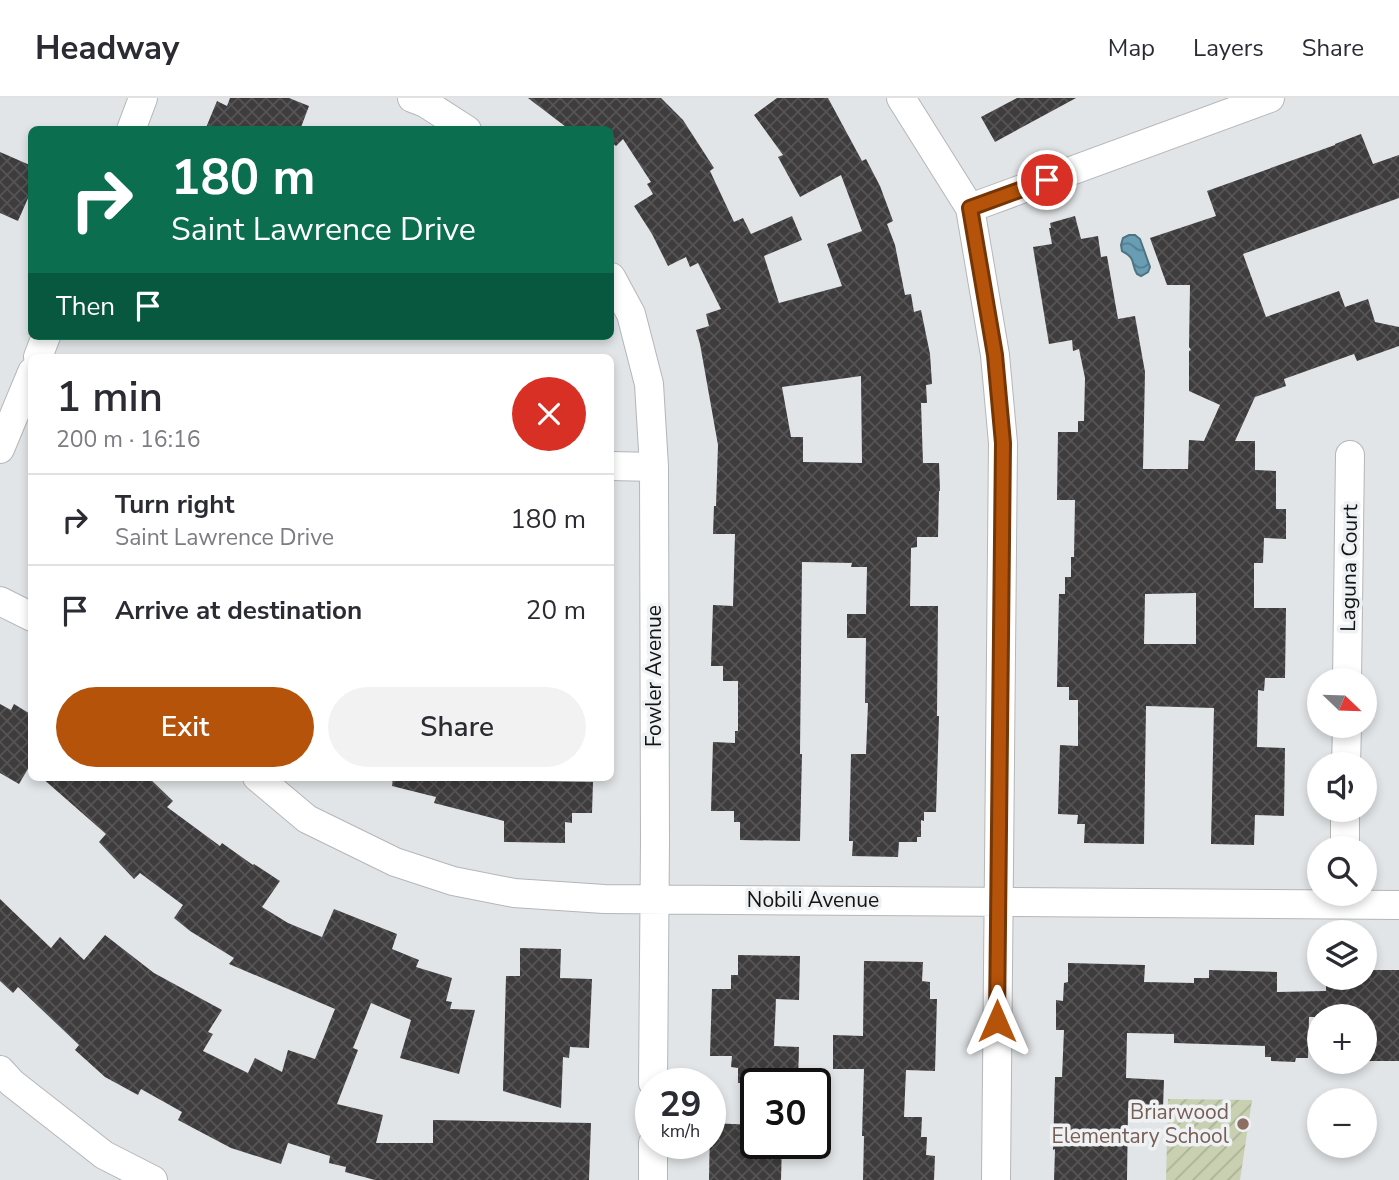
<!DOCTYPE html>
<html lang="en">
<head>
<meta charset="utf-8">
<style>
  body { margin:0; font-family:"Nunito Sans",sans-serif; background:#f2f2f3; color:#2b2b33; height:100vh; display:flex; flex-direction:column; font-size:26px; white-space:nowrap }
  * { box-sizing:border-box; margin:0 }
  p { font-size:23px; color:#7c7c81 }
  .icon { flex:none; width:38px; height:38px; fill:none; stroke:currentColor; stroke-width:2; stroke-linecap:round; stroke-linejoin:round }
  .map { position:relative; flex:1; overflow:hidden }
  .sheet { position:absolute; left:28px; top:256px; width:586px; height:427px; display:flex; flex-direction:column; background:#fff; border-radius:10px; box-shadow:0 4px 10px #0003 }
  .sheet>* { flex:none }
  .guide { position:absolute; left:28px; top:28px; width:586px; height:214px; border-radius:10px; box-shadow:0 4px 10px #0003; background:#0b6e4f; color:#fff; overflow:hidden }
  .needle { width:46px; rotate:113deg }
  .controls { position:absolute; left:1307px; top:570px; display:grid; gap:14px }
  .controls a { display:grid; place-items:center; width:70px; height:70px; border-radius:50%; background:#fff; box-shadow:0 4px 10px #0003; font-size:35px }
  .speed { position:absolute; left:635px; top:970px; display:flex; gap:14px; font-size:35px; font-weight:700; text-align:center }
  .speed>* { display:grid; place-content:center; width:91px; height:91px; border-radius:50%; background:#fff; box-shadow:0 4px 10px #0003; line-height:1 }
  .speed small { font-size:18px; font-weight:400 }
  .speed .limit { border:4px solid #111; border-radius:10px; background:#fff; color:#111 }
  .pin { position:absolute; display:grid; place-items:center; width:60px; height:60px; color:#fff; margin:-30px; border:4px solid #fff; border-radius:50%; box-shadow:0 2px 7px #0007 }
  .me { position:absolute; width:77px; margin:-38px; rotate:0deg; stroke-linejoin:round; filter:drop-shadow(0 0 5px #0008) }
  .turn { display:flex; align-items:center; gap:24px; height:147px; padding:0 28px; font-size:32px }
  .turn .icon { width:91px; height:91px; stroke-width:2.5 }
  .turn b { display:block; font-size:49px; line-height:60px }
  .then { display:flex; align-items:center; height:66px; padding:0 28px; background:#0003; gap:14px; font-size:26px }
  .round { display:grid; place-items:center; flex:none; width:74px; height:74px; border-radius:37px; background:#f2f2f3 }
  .head { display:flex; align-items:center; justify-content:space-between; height:119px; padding:0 28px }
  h1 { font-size:42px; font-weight:600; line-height:52px }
  .primary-button { display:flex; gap:14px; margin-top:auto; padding:14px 28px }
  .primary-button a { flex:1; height:80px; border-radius:42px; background:#b45309; color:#fff; font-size:28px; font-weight:600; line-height:80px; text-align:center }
  .primary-button a+a { background:#f2f2f3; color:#2b2b33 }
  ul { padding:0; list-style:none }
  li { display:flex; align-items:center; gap:21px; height:91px; padding:0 28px; border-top:2px solid #e1e1e2 }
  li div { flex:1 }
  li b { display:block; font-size:26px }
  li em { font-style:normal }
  header { display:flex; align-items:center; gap:42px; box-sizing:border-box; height:98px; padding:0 35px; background:#fff; border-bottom:2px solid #e1e1e2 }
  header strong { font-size:33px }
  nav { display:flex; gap:38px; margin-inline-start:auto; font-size:24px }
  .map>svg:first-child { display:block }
  .garden { fill:url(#garden-furrows) }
  .water { fill:url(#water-waves); stroke:#4e7484; stroke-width:2 }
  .building { fill:url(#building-cross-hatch); fill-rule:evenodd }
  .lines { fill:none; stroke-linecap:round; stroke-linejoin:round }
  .street-casing { stroke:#b4b6b8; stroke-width:30 }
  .street { stroke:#fff; stroke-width:28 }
  .route-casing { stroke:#753606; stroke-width:18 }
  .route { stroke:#b45309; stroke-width:12 }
  .education-dot { fill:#8d6e63; stroke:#eff2f4; stroke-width:2.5 }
  .labels { text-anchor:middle; stroke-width:7; stroke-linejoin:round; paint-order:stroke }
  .street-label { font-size:21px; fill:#131415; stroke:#eff2f4 }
  .education-label { font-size:21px; fill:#785e54; stroke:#eff2f4; text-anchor:end }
</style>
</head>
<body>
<header>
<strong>Headway</strong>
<nav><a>Map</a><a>Layers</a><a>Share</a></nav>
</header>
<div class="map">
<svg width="1399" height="1082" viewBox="0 0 1399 1082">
  <defs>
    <pattern id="garden-furrows" width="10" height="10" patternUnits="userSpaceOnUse" patternTransform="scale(1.75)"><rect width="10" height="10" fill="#c8d0b1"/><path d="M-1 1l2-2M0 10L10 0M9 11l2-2" fill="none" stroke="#abb297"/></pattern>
    <pattern id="water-waves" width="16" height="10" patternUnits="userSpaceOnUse" patternTransform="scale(1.75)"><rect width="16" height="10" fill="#689db3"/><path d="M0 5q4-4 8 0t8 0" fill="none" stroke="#547f90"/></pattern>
    <pattern id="building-cross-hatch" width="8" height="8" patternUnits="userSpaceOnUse" patternTransform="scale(1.75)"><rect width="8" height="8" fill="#3e3c3d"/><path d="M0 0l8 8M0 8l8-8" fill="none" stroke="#565556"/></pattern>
  </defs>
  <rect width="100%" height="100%" fill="#e2e5e7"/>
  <path class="garden" d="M1168 1001 1252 1002 1240 1082H1166Z"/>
  <path class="water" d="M1129 137H1135L1140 141 1150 169 1148 174 1141 178 1137 176C1130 164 1137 161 1122 153L1121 147 1123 140Z"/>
  <path class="building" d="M230 0H289L309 8 300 32H205L217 3 227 8Z
    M528 0H661L683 22 714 70 710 73 734 124 743 120 751 136 792 118 802 142 764 158 779 205 842 188 827 146 862 133 841 77 800 99 778 59 783 57 754 17 777 0H828L862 63 866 61 880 88 893 123 887 126 895 147 905 197 911 196 914 214 921 212 930 256 932 286 926 287 927 305H921L923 365H939L940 393H939L938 439H917V449L911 450 910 508H938L937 618H939L936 714H924V723L921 722V739H917V744H899L898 759 852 758 853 743H849L851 656H866L868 605H865L866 540H847V516H866L867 469H851L852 465 802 464 800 656H802L800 743 740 742V724H734V713H711L713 644 735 645V633H738V583H723V568H711L713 507 733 508 735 436H713L714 408H716L718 347 700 246 696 232 709 228 706 216 721 211 698 165 690 169 686 159 668 168 652 136 634 108 653 96 647 86 651 84 623 41 616 48 611 44V32H570ZM861 278 862 365 803 364V339H791L782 289Z
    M1017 0H1076L995 44 981 19Z
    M1361 36 1373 66 1399 57V100L1243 156 1266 219 1339 193 1345 209 1368 201 1375 224 1399 229V248L1357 263 1354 256 1284 281 1286 288 1255 299 1235 343H1255V372L1276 373V411H1286V441L1264 440 1263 465H1254V510H1286L1285 580H1265L1264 593 1258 592 1257 649 1285 650 1284 718 1255 717 1254 747 1211 746 1214 610 1146 608 1144 746 1084 745 1085 726H1077L1078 717 1058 716 1060 647 1078 648V602H1069V589H1057L1059 496H1065V479H1071V459H1074L1075 402H1057L1058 334H1078V323H1084L1085 280 1079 251 1073 253 1072 242 1049 246 1033 149 1052 146 1049 130H1051L1050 125 1075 118 1081 141 1098 138 1101 159 1107 158 1118 221 1135 218 1145 274 1143 371H1188L1189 342 1204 343 1220 307 1189 293V253L1191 252 1189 249 1190 187H1167L1150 140 1216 118 1207 93 1335 47V46ZM1196 495V546H1144L1145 496Z
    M0 54 32 68V91L18 123 0 115Z
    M0 606 11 612 14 606 32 617V664L19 686 0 675Z
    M41 679H148L173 703 167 709 220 748 222 745 253 767 254 766 280 783 262 809 288 825 322 839 334 811 397 836 392 851 419 862 416 869 452 880 446 903 452 904 450 911 475 912 459 976 400 960 411 922 371 905 353 950 358 952 337 1006 383 1017 376 1045H433V1022L591 1025 589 1082H375L345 1074 346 1069 329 1065 330 1058 288 1045 281 1066 231 1050 178 1022 182 1014 141 991 138 997 105 979 75 952 79 947 18 889 13 895 0 883V801L51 850 60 839 84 862 105 837 154 875 222 912 208 934 213 936 203 953 248 975 255 960 282 974 288 952 315 961 335 911 229 866 234 860 190 833 174 820 183 807 140 775 134 781 99 744 106 736Z
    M393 679H473L472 682 593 684 592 715H572V725L565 724V745L504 744V723L434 705 436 699 392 688Z
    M520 850 561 851 560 880 592 881 589 950 570 949 569 960 563 959 561 1010 503 993 506 878H520Z
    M738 857 800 858 799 902 776 901 774 948 799 949 798 985H738V970L731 969 732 958H710L712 891H731V877H738Z
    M864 863 923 864 922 883 930 884V901H937L935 973 906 972 904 1019H922L921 1039H927L926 1057 935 1058 934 1082H863L864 1038H862L864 971H833V937L863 938Z
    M1068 865 1145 867 1144 884 1194 885V880H1209V872L1277 874V894L1326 893V880H1365V872H1399V963H1365V919H1309L1308 960H1296L1295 964 1271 963V959H1265V948L1174 945V936L1127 935 1126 980 1164 982 1163 1010H1128L1127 1082H1054L1055 1051 1053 1052 1055 979H1062L1064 932H1056V902L1063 903 1064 885 1068 884Z
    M710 1025 756 1027V1045H782L781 1082H709Z"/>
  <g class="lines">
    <defs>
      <path id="street" d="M412 0 425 5 467 32
        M901 0 970 110 995 257 1003 345 996 1082
        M131 32 143 0
        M970 110 1270 0
        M611 179 631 216 649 286 654 369 655 743 653 985
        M38 259 46 238
        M0 351 32 274
        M611 368 654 369
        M0 503 32 519
        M1347 583 1350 357
        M1346 667 1347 628
        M257 679 307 721 395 764 453 783 514 795 604 801 1399 807
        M1345 751V712
        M0 972 12 985 104 1057 153 1082
        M653 1082V1045"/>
    </defs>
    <use href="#street" class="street-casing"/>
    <use href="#street" class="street"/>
  </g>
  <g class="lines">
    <defs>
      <path id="route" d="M997 923 1003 345 995 257 970 110 1047 82"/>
    </defs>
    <use href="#route" class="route-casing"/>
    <use href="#route" class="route"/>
  </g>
  <circle class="education-dot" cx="1243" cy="1026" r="7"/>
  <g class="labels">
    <g class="street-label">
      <text transform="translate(1349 470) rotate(-89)" y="7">Laguna Court</text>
      <text transform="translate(654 578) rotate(-90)" y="7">Fowler Avenue</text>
      <text x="813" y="809">Nobili Avenue</text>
    </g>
    <g class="education-label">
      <text x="1229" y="1021">Briarwood<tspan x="1229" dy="24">Elementary School</tspan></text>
    </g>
  </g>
</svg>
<div class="controls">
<a><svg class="needle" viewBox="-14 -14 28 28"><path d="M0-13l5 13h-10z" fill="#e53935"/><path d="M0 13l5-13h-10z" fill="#7c7c81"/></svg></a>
<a><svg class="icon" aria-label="sound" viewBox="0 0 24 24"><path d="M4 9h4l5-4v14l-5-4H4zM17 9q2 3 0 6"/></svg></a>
<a><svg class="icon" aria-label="search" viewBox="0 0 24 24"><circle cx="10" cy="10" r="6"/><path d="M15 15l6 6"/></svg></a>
<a><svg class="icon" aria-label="layers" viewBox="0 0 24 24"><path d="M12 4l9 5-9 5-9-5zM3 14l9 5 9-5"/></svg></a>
<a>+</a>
<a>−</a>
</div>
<div class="speed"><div>29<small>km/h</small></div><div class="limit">30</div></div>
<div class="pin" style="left:1047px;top:82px;background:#d93025"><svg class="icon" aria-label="arrive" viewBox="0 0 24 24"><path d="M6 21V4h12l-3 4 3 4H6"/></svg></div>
<svg class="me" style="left:997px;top:923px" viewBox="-20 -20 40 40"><path d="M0-17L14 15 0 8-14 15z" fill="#b45309" stroke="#fff" stroke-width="4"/></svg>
<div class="guide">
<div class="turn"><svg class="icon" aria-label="right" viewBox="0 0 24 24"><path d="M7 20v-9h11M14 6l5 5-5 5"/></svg><div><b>180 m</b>Saint Lawrence Drive</div></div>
<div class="then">Then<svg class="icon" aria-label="arrive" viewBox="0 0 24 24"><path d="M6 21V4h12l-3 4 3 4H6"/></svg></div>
</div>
<section class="sheet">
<div class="head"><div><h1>1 min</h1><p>200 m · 16:16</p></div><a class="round" style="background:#d93025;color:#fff"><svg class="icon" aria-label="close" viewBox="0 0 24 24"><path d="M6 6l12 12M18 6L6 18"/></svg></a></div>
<ul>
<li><svg class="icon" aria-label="right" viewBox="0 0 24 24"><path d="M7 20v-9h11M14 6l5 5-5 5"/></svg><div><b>Turn right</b><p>Saint Lawrence Drive</p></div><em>180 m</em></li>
<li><svg class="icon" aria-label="arrive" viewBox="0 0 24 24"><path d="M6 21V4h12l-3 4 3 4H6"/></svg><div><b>Arrive at destination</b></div><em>20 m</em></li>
</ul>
<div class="primary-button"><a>Exit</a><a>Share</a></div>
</section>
</div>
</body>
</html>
